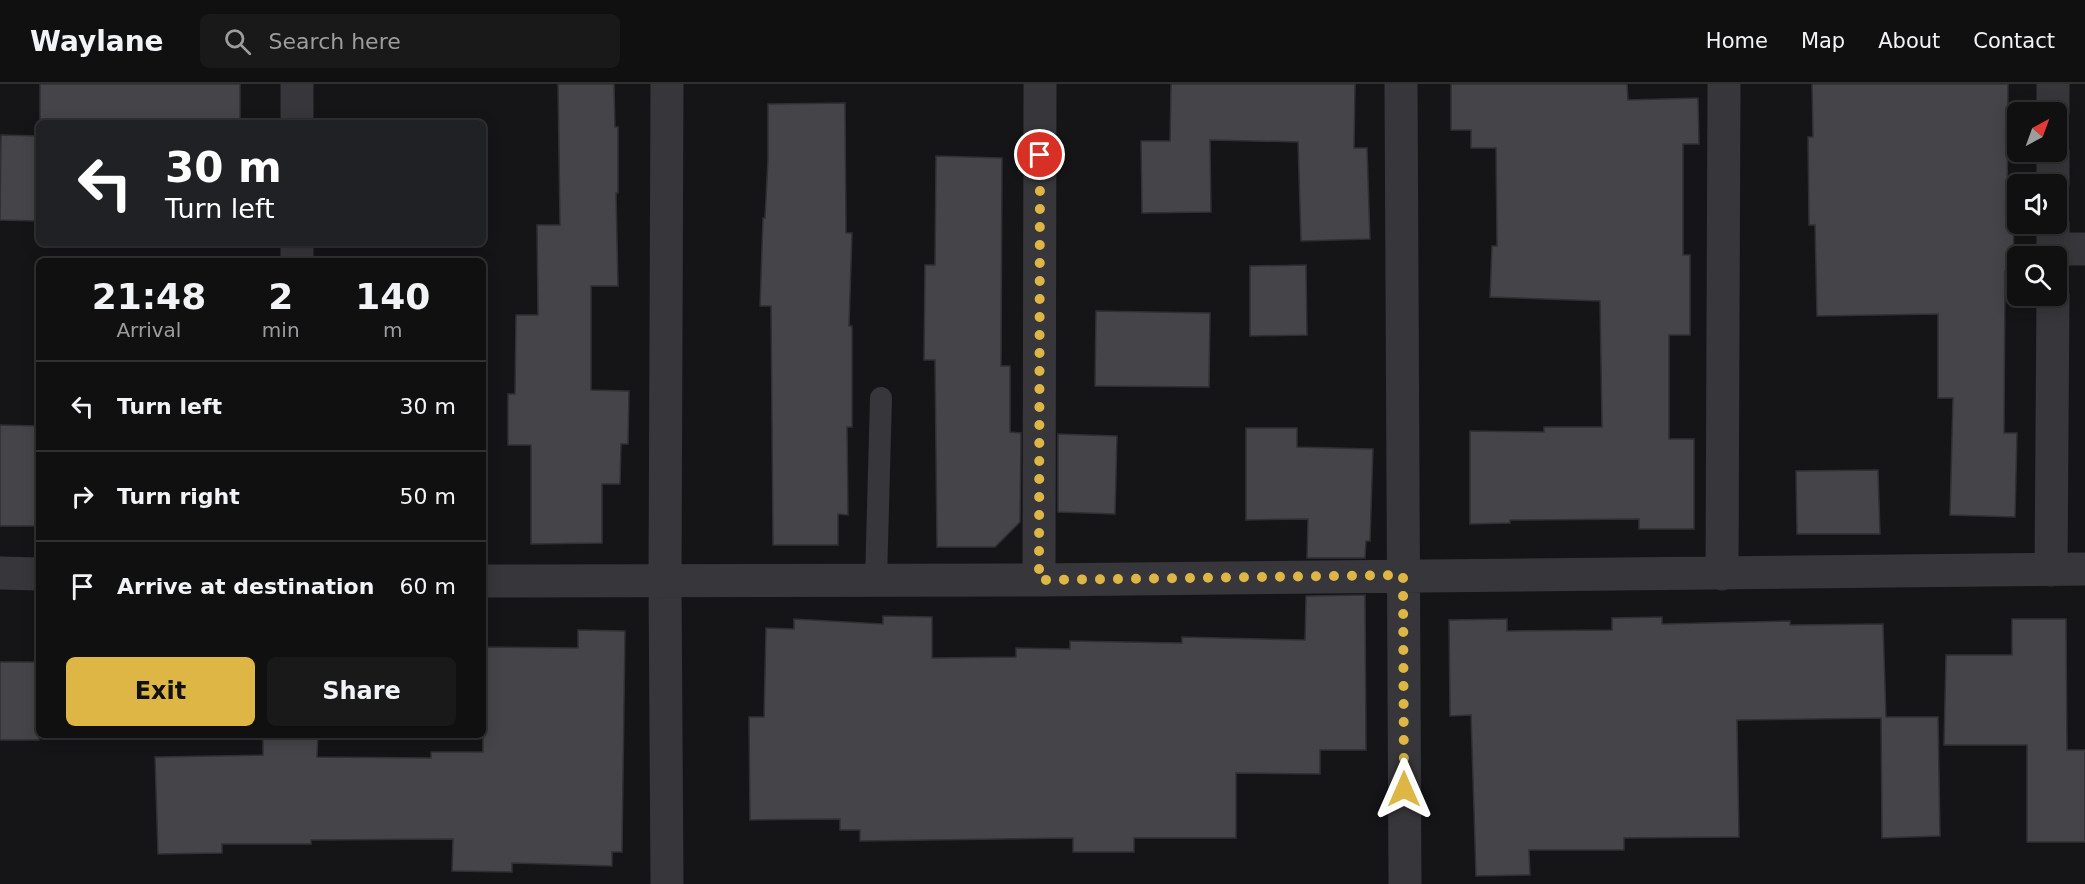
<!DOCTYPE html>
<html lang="en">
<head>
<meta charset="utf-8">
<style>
  body { margin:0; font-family:"DejaVu Sans",sans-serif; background:#19191a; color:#f1f3f6; height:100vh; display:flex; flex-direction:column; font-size:22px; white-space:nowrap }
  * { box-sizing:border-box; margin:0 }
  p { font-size:20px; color:#9c9d9f }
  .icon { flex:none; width:33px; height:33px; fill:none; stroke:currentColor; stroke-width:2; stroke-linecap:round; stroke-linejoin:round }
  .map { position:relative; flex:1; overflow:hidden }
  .panel { position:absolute; left:36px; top:174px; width:450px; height:480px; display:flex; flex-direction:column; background:#101011; border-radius:9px; box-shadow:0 3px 15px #0003,0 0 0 2px #303031 }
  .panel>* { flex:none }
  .guide { position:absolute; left:36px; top:36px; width:450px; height:126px; border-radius:9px; box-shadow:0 3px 15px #0003,0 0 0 2px #303031; background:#202124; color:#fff; overflow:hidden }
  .needle { width:39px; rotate:41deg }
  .buttons { position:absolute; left:2007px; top:18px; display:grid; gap:12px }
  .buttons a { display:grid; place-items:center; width:60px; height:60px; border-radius:9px; background:#101011; box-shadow:0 3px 15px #0003,0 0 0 2px #303031; font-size:30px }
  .pin { position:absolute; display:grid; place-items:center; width:51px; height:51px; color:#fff; margin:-26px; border:3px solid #fff; border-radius:50%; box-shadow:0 2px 6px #0007 }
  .me { position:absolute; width:66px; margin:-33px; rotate:0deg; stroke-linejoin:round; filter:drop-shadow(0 0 4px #0008) }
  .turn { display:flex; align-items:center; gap:21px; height:126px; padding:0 30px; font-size:27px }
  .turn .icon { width:78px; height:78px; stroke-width:2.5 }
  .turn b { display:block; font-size:42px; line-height:51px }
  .eta { display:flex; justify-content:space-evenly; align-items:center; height:102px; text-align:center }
  .eta b { font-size:36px; font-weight:700; line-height:42px }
  .button { display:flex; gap:12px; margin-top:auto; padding:12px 30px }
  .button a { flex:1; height:69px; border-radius:9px; background:#deb646; color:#111; font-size:24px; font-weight:700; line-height:69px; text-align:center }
  .button a+a { background:#19191a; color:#f1f3f6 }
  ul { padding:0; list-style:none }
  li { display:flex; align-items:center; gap:18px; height:90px; padding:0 30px; border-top:2px solid #303031 }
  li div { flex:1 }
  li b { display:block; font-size:22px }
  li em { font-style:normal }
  header { display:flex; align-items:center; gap:36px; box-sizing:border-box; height:84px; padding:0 30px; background:#101011; border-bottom:2px solid #303031 }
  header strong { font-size:28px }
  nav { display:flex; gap:33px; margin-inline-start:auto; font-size:21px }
  .search { width:420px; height:54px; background:#19191a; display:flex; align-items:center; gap:15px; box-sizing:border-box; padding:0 21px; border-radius:9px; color:#9c9d9f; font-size:22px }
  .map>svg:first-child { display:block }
  .building { fill:#454549; stroke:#302f33; stroke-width:1.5 }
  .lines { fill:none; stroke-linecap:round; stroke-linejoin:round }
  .lane { stroke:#37373b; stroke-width:22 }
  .street { stroke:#37373b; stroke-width:33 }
  .route { stroke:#deb646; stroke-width:10; stroke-dasharray:0 18 }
</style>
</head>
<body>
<header>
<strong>Waylane</strong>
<div class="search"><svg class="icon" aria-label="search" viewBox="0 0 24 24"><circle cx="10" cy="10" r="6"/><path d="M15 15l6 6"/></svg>Search here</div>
<nav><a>Home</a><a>Map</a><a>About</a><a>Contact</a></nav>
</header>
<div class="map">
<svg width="2085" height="800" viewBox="0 0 2085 800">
  <rect width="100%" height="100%" fill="#151517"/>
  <path class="building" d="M40 0H240V39H40Z
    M558 0H614L615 43H618V109H616L618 202H591V306L629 307 628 360H621L620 400H602V459L531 460V361H508V310H515L516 231H538L537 141H560Z
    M1171 0H1355L1354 64H1367L1370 155 1301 157 1298 58 1210 56 1211 128 1142 129 1141 57H1170Z
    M1451 0H1627L1628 16 1698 14 1699 60H1683V171H1690V251H1669V355H1694V445H1639V435L1510 436V439L1470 440V347L1544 348V343H1602L1600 217 1490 213 1492 162H1497L1496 64H1471V46H1451Z
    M1812 0H2008L2007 134H2014L2013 188 2005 187 2004 349H2017L2015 433 1950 431 1953 314H1938V230L1817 232 1815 141H1809L1808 53H1813Z
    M845 19 846 149H852L849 242H852V343H847L848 431 838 430V461H773L771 222H760L763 134H765L768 75V20Z
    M1 51 39 52V137L0 136Z
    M936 72 1002 74 1001 282H1010V348L1021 349 1020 438 995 463H937L935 276H924L925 181H935Z
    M1306 181 1307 251 1250 252V182Z
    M1096 227 1210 229 1209 303 1095 302Z
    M0 341 39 342V442H0Z
    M1246 344H1297V363L1373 365 1370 457H1366L1365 474H1307L1308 435 1246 436Z
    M1058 350 1117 352 1115 430 1058 428Z
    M1878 386 1880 450H1797L1796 387Z
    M1365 511 1366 666H1320V690L1236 689V754H1134V768H1073V754L860 757V746H840V735L750 736 749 633H764L766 544 794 545V535L883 540V532L932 533V574L1016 573V564L1070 565V557L1182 559V553L1305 556 1306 512Z
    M1662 533V540L1790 537V541L1883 540 1886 633H1938L1940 752 1882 754 1881 634 1737 636 1739 753 1624 754V766H1529L1530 791 1476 792 1471 631 1450 632 1449 536 1507 535V547L1612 546V534Z
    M2012 535H2066L2067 666H2085V758H2027V661H1944L1946 571H2012Z
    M578 546 625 547 622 768H612V782L512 779V788L452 787 453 755 311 756V760H222V769L158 770 155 673 263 671V651H318L317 673 431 674V668H483V563L578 564Z
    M0 578H39V656H0Z"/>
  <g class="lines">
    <path class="lane" d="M876 496 881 314"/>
    <path class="street" d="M297 0V39
      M1401 0 1405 800
      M2053 0V28
      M2053 68V100
      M2053 140V172
      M297 159V177
      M2054 165H2085
      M2051 486 2053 212
      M0 489 39 490
      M1722 490 1724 0
      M1039 496 1040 0
      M483 497 1039 496 2085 485
      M667 800 665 497 667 0"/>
  </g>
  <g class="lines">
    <path class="route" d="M1040 71 1039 496 1403 491 1404 705"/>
  </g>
</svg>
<div class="buttons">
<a><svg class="needle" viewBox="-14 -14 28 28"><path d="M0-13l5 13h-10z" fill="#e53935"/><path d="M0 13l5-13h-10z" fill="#9c9d9f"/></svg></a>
<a><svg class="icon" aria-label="sound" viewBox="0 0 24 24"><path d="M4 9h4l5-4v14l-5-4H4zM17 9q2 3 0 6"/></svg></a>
<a><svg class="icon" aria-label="search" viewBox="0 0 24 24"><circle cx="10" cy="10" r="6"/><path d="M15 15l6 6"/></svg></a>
</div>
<div class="pin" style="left:1040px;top:71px;background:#d93025"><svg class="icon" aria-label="arrive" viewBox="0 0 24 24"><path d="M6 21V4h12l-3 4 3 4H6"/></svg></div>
<svg class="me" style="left:1404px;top:705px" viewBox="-20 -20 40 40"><path d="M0-17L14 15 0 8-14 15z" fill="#deb646" stroke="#fff" stroke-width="4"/></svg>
<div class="guide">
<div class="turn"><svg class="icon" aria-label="left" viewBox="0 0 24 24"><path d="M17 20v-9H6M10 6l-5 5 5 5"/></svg><div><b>30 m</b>Turn left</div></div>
</div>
<section class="panel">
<div class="eta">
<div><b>21:48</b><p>Arrival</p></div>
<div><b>2</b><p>min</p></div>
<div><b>140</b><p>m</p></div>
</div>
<ul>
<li><svg class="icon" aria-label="left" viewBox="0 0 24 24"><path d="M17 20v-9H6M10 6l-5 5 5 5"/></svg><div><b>Turn left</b></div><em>30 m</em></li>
<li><svg class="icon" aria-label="right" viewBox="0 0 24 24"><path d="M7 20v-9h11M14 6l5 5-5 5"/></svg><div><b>Turn right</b></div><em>50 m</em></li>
<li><svg class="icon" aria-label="arrive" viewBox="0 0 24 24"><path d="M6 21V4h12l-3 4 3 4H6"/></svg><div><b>Arrive at destination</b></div><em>60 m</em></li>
</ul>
<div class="button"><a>Exit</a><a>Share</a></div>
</section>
</div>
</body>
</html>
